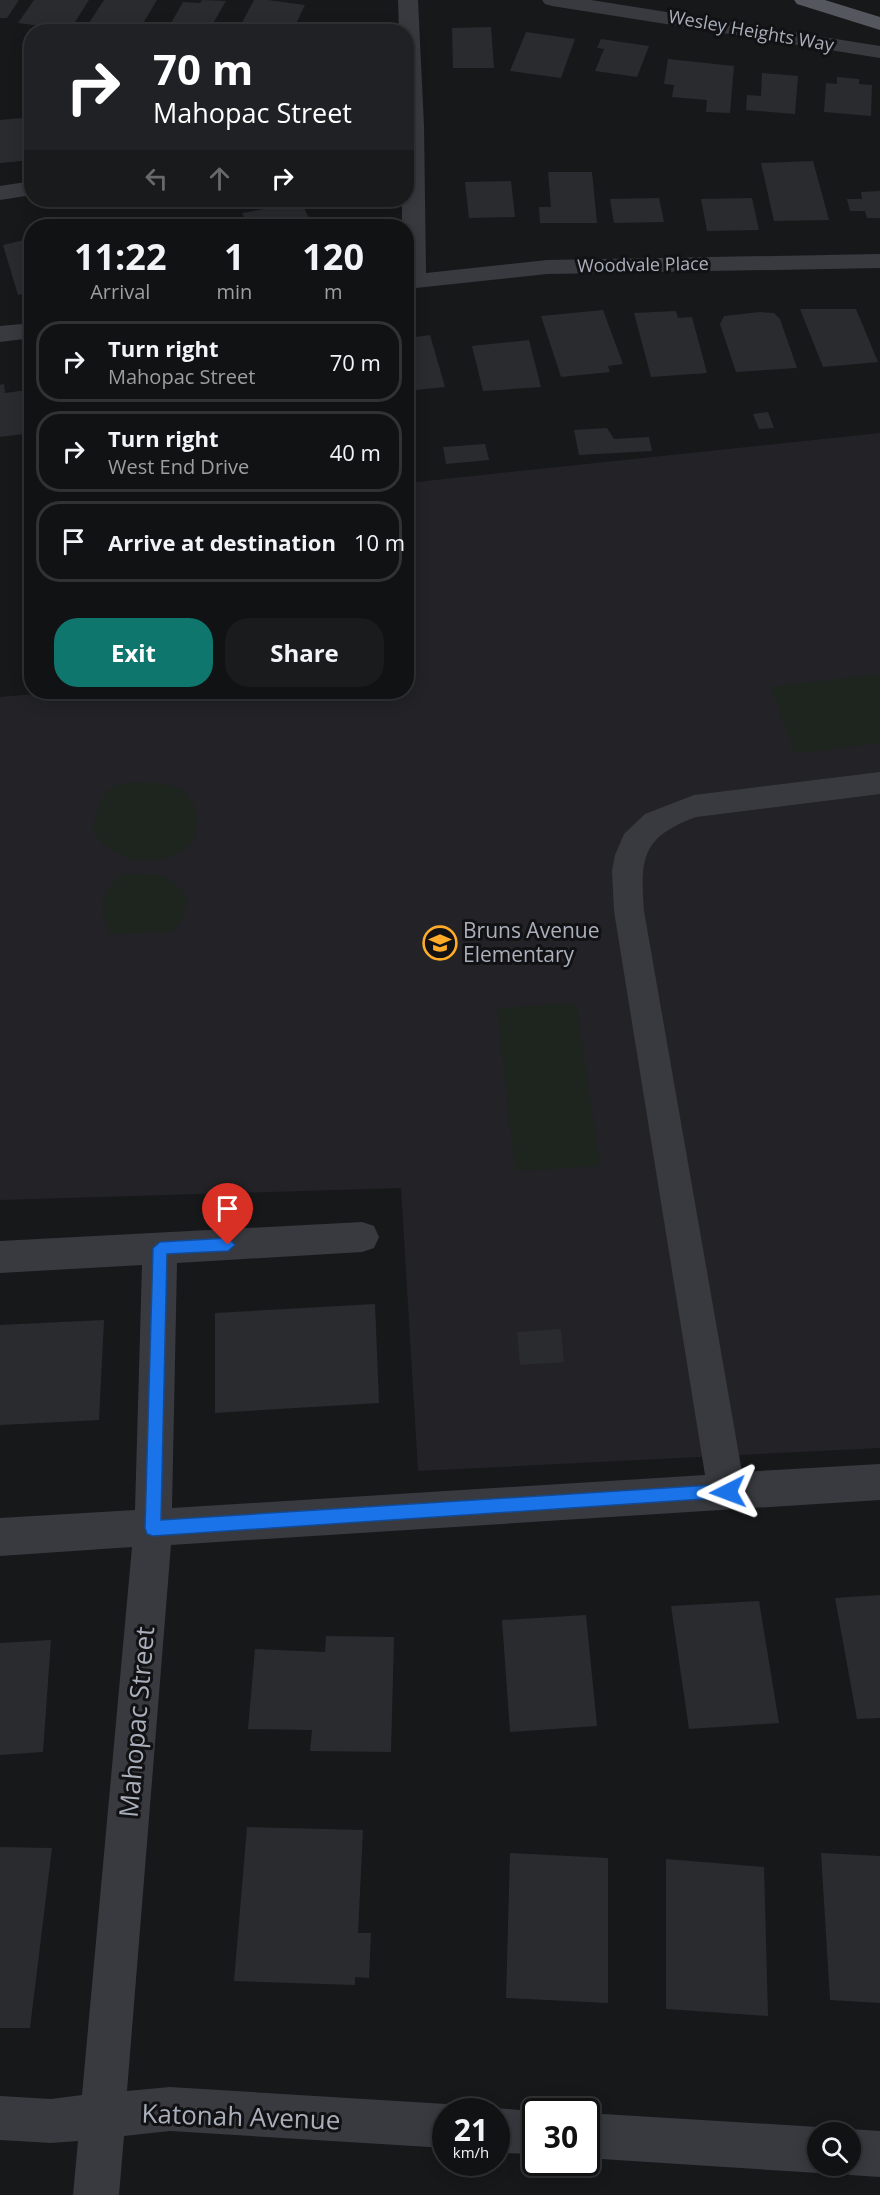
<!DOCTYPE html>
<html lang="en">
<head>
<meta charset="utf-8">
<style>
  body { margin:0; font-family:"Open Sans",sans-serif; background:#1a1b1d; color:#f1f3f6; height:100vh; display:flex; flex-direction:column; font-size:22px; white-space:nowrap }
  * { box-sizing:border-box; margin:0 }
  p { font-size:20px; color:#9c9ea0 }
  .icon { flex:none; width:33px; height:33px; fill:none; stroke:currentColor; stroke-width:2; stroke-linecap:round; stroke-linejoin:round }
  .map { position:relative; flex:1; overflow:hidden }
  .details { position:absolute; left:24px; top:219px; width:390px; height:480px; display:flex; flex-direction:column; background:#111214; border-radius:24px; box-shadow:0 3px 15px #0003,0 0 0 2px #303234 }
  .details>* { flex:none }
  .banner { position:absolute; left:24px; top:24px; width:390px; height:183px; border-radius:24px; box-shadow:0 3px 15px #0003,0 0 0 2px #303234; background:#202124; color:#fff; overflow:hidden }
  .fabs { position:absolute; left:807px; top:2122px; display:grid; gap:12px }
  .fabs a { display:grid; place-items:center; width:54px; height:54px; border-radius:50%; background:#111214; box-shadow:0 3px 15px #0003,0 0 0 2px #303234; font-size:30px }
  .speed { position:absolute; left:432px; top:2098px; display:flex; gap:12px; font-size:30px; font-weight:700; text-align:center }
  .speed>* { display:grid; place-content:center; width:78px; height:78px; border-radius:50%; background:#111214; box-shadow:0 3px 15px #0003,0 0 0 2px #303234; line-height:1 }
  .speed small { font-size:15px; font-weight:400 }
  .speed .limit { border:3px solid #111; border-radius:9px; background:#fff; color:#111 }
  .pin { position:absolute; display:grid; place-items:center; width:51px; height:51px; color:#fff; margin:-62px -26px; border-radius:50% 50% 50% 0; rotate:-45deg; box-shadow:0 0 6px #0007 }
  .pin .icon { rotate:45deg }
  .me { position:absolute; width:66px; margin:-33px; rotate:267deg; stroke-linejoin:round; filter:drop-shadow(0 0 4px #0008) }
  .turn { display:flex; align-items:center; gap:21px; height:126px; padding:0 30px; font-size:27px }
  .turn .icon { width:78px; height:78px; stroke-width:2.5 }
  .turn b { display:block; font-size:42px; line-height:51px }
  .lanes { display:flex; align-items:center; height:57px; padding:0 30px; background:#0003; justify-content:center; gap:30px; direction:ltr }
  .lanes .off { opacity:.35 }
  .eta { display:flex; justify-content:space-evenly; align-items:center; height:102px; text-align:center }
  .eta b { font-size:36px; font-weight:700; line-height:42px }
  .button { display:flex; gap:12px; margin-top:auto; padding:12px 30px }
  .button a { flex:1; height:69px; border-radius:24px; background:#0f766e; color:#fff; font-size:24px; font-weight:700; line-height:69px; text-align:center }
  .button a+a { background:#1a1b1d; color:#f1f3f6 }
  ul { padding:0; list-style:none }
  li { display:flex; align-items:center; gap:18px; height:81px; margin:0 12px 9px; padding:0 18px; border:3px solid #303234; border-radius:24px }
  li div { flex:1 }
  li b { display:block; font-size:22px }
  li em { font-style:normal }
  .map>svg:first-child { display:block }
  .built { fill:#232327 }
  .green { fill:#1d251e }
  .building { fill:#2a2b2e }
  .lines { fill:none; stroke-linecap:round; stroke-linejoin:round }
  .minor { fill:#383a3f; fill-rule:evenodd }
  .major { fill:#54575e; fill-rule:evenodd }
  .route { fill:#1a73e8; stroke:#114b97; stroke-width:1.5 }
  .labels { text-anchor:middle; stroke-width:6; stroke-linejoin:round; paint-order:stroke }
  .far-street-label { font-size:18px; fill:#a9afbb; stroke:#121215 }
  .poi-label { font-size:21px; fill:#a9afbb; stroke:#121215; text-anchor:start }
  .near-street-label { font-size:26px; fill:#a9afbb; stroke:#121215 }
</style>
</head>
<body>
<div class="map">
<svg width="880" height="2195" viewBox="0 0 880 2195">
  <rect width="100%" height="100%" fill="#17181a"/>
  <path class="built" d="M880 433V1448L418 1471 401 1188 0 1200V697L59 692H406L407 483Z"/>
  <path class="green" d="M880 674V743L795 754 771 687Z
    M130 782C143 783 159 782 172 786 207 799 205 848 169 857 145 864 129 861 108 848 103 845 97 840 95 835 92 828 95 820 97 813 102 792 109 785 130 782Z
    M122 874C153 875 170 870 187 900L182 920 171 932 111 934C97 909 99 893 122 874Z
    M576 1003 600 1166 515 1171 497 1008Z"/>
  <path class="building" d="M0 0H19L7 18H0Z
    M34 0H89L70 30 18 23Z
    M104 0H157L138 32H83Z
    M202 0 226 1 208 32H166L183 2 200 3Z
    M254 0H268L305 5 292 32H237Z
    M491 27 494 68H453L452 28Z
    M526 32 575 39 561 78 510 71Z
    M601 39 649 46 637 77 595 71 604 49 597 48Z
    M668 59 734 66 730 113 706 112 707 100 672 97 674 85 664 84Z
    M762 73 798 76 795 114 746 110 747 95 761 96Z
    M837 77 859 79V84L872 85 871 116 824 112 826 83 837 84Z
    M32 117V160L0 163V120Z
    M813 161 829 220 774 221 761 163Z
    M548 172H592L597 223H540L539 207H551Z
    M511 181 515 217 469 218 465 182Z
    M880 191V218H867L865 211H850L847 199H862L861 192Z
    M659 198 664 222 614 223 610 199Z
    M752 198 759 230 707 231 701 199Z
    M274 200H300L313 226H249L242 213 270 208 266 201Z
    M221 219 225 226H170L200 220 202 223Z
    M32 238V293L18 295 3 245Z
    M800 309H856L878 362 823 367Z
    M603 310 623 364 608 366 610 372 561 377 541 316Z
    M676 311 678 318 692 317 707 373 651 377 634 313Z
    M760 312 774 313 780 319 797 368 736 372 720 324 724 316Z
    M414 332 415 337 430 335 445 387 406 391V333Z
    M529 340 541 387 483 391 472 346Z
    M4 384 5 393 27 390 32 433 0 437V385Z
    M768 412 774 428 759 429 753 414Z
    M607 428 614 439 649 437 652 451 579 455 574 430Z
    M485 444 489 460 446 464 443 447Z
    M375 1304 379 1403 215 1413V1313Z
    M104 1320 99 1420 0 1425V1325Z
    M561 1329 564 1362 520 1365 517 1332Z
    M880 1595V1718L857 1719 835 1598Z
    M759 1601 779 1723 689 1729 671 1606Z
    M586 1615 597 1726 510 1732 502 1620Z
    M326 1636 394 1637 391 1752 310 1751 312 1730 248 1729 255 1649 325 1652Z
    M51 1640 43 1752 0 1755V1643Z
    M247 1827 363 1830 358 1933H371L369 1978 355 1977V1985L234 1981Z
    M0 1847 52 1848 30 2028H0Z
    M510 1853 608 1858V2003L506 1998Z
    M821 1853 880 1856V2003L830 2000Z
    M666 1859 764 1867 768 2016 666 2009Z"/>
  <g class="lines">
    <path class="minor" d="M398 0H418L424 126 426 273 547 260 880 254V268L547 274 406 289V226H402V200H406V32H399Z
      M542 0H591L880 46V58L552 6 545 4Z
      M32 181V195L0 200V186Z
      M32 323V338L0 342V326Z
      M880 772V794L696 817C642 837 640 857 644 911L742 1472 880 1464V1500L171 1545 127 2091 170 2087 446 2104 463 2112H446V2148L170 2131 124 2136 119 2195H73L78 2141 51 2143 0 2140V2096L51 2099 82 2095 132 1547 0 1556V1518L135 1510 142 1265 0 1273V1241L362 1222 374 1226 379 1237 374 1248 362 1252 177 1263 172 1508 705 1475 614 911 612 871 615 855 624 834 645 814 694 795Z
      M496 2108 542 2112H536V2154L496 2153V2112H485Z
      M586 2113 818 2127 831 2133H818V2166H850V2133H841L850 2129 880 2131V2177L850 2175 833 2166 818 2173 586 2158Z"/>
    <path class="major" d="M794 0H825L880 17V30L797 4Z"/>
  </g>
  <path class="route" d="M228 1238 235 1245 228 1251 167 1254 161 1520 728 1484 733 1487 735 1492 733 1497 153 1536 147 1534 145 1528 153 1248 160 1242Z"/>
  <defs>
    <symbol id="school-ring" viewBox="-11 -11 22 22"><circle r="9.5" fill="#121215" stroke="#ffab2a" stroke-width="1.5"/><path d="M0-5L7-2L0 1L-7-2ZM-4 1L0 2.5L4 1V4Q0 6-4 4Z" fill="#ffab2a"/></symbol>
  </defs>
  <g fill-rule="evenodd">
    <use href="#school-ring" x="421" y="924" width="38" height="38"/>
  </g>
  <g class="labels">
    <g class="far-street-label">
      <text transform="translate(751 31) rotate(10)" y="6">Wesley Heights Way</text>
      <text transform="translate(643 265) rotate(-1)" y="6">Woodvale Place</text>
    </g>
    <g class="poi-label">
      <text x="463" y="938">Bruns Avenue<tspan x="463" dy="24">Elementary</tspan></text>
    </g>
    <g class="near-street-label">
      <text transform="translate(137 1722) rotate(-85)" y="9">Mahopac Street</text>
      <text transform="translate(241 2117) rotate(2)" y="9">Katonah Avenue</text>
    </g>
  </g>
</svg>
<div class="fabs">
<a><svg class="icon" aria-label="search" viewBox="0 0 24 24"><circle cx="10" cy="10" r="6"/><path d="M15 15l6 6"/></svg></a>
</div>
<div class="speed"><div>21<small>km/h</small></div><div class="limit">30</div></div>
<div class="pin" style="left:228px;top:1245px;background:#d93025"><svg class="icon" aria-label="arrive" viewBox="0 0 24 24"><path d="M6 21V4h12l-3 4 3 4H6"/></svg></div>
<svg class="me" style="left:728px;top:1492px" viewBox="-20 -20 40 40"><path d="M0-17L14 15 0 8-14 15z" fill="#1a73e8" stroke="#fff" stroke-width="4"/></svg>
<div class="banner">
<div class="turn"><svg class="icon" aria-label="right" viewBox="0 0 24 24"><path d="M7 20v-9h11M14 6l5 5-5 5"/></svg><div><b>70 m</b>Mahopac Street</div></div>
<div class="lanes"><svg class="icon off" aria-label="left" viewBox="0 0 24 24"><path d="M17 20v-9H6M10 6l-5 5 5 5"/></svg><svg class="icon off" aria-label="ahead" viewBox="0 0 24 24"><path d="M12 20V5M6 11l6-6 6 6"/></svg><svg class="icon" aria-label="right" viewBox="0 0 24 24"><path d="M7 20v-9h11M14 6l5 5-5 5"/></svg></div>
</div>
<section class="details">
<div class="eta">
<div><b>11:22</b><p>Arrival</p></div>
<div><b>1</b><p>min</p></div>
<div><b>120</b><p>m</p></div>
</div>
<ul>
<li><svg class="icon" aria-label="right" viewBox="0 0 24 24"><path d="M7 20v-9h11M14 6l5 5-5 5"/></svg><div><b>Turn right</b><p>Mahopac Street</p></div><em>70 m</em></li>
<li><svg class="icon" aria-label="right" viewBox="0 0 24 24"><path d="M7 20v-9h11M14 6l5 5-5 5"/></svg><div><b>Turn right</b><p>West End Drive</p></div><em>40 m</em></li>
<li><svg class="icon" aria-label="arrive" viewBox="0 0 24 24"><path d="M6 21V4h12l-3 4 3 4H6"/></svg><div><b>Arrive at destination</b></div><em>10 m</em></li>
</ul>
<div class="button"><a>Exit</a><a>Share</a></div>
</section>
</div>
</body>
</html>
